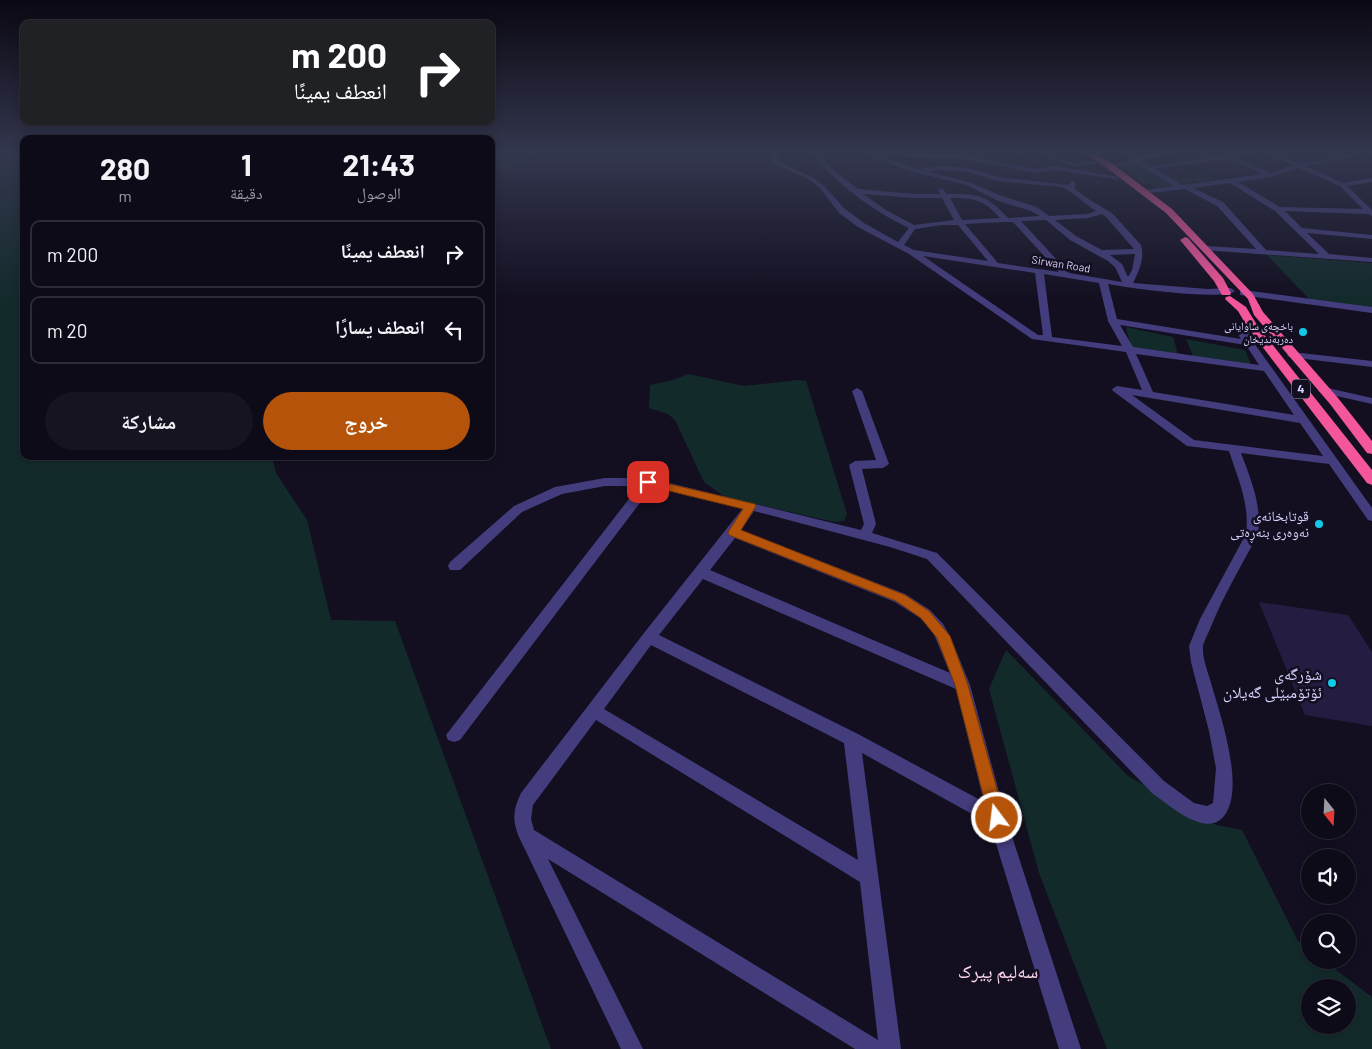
<!DOCTYPE html>
<html lang="ar">
<head>
<meta charset="utf-8">
<style>
  body { margin:0; font-family:Barlow,"Noto Naskh Arabic",sans-serif; background:#171422; color:#f1f3f6; direction:rtl; height:100vh; display:flex; flex-direction:column; font-size:19px; white-space:nowrap }
  * { box-sizing:border-box; margin:0 }
  p { font-size:16px; color:#9b9ba2 }
  .icon { flex:none; width:28px; height:28px; fill:none; stroke:currentColor; stroke-width:2; stroke-linecap:round; stroke-linejoin:round }
  .map { position:relative; flex:1; overflow:hidden; direction:ltr }
  .side { position:absolute; left:20px; top:135px; width:475px; height:325px; display:flex; flex-direction:column; background:#0e0b19; border-radius:10px; box-shadow:0 2px 12px #0003,0 0 0 1px #2e2b38; direction:rtl }
  .side>* { flex:none }
  .banner { position:absolute; left:20px; top:20px; width:475px; height:105px; border-radius:10px; box-shadow:0 2px 12px #0003,0 0 0 1px #2e2b38; direction:rtl; background:#202124; color:#fff; overflow:hidden }
  .needle { width:32px; rotate:162deg }
  .fabs { position:absolute; left:1301px; top:784px; display:grid; gap:10px }
  .fabs a { display:grid; place-items:center; width:55px; height:55px; border-radius:50%; background:#0e0b19; box-shadow:0 2px 12px #0003,0 0 0 1px #2e2b38; font-size:25px }
  .pin { position:absolute; display:grid; place-items:center; width:42px; height:42px; color:#fff; margin:-21px; border-radius:10px; box-shadow:0 2px 8px #0006 }
  .me { position:absolute; width:55px; margin:-28px; rotate:345deg; stroke-linejoin:round; filter:drop-shadow(0 0 4px #0008) }
  .turn { display:flex; align-items:center; gap:18px; height:105px; padding:0 25px; font-size:22px }
  .turn .icon { width:65px; height:65px; stroke-width:2.5 }
  .turn b { display:block; font-size:35px; line-height:42px }
  .eta { display:flex; justify-content:space-evenly; align-items:center; height:85px; text-align:center }
  .eta b { font-size:30px; font-weight:700; line-height:35px }
  .primary-button { display:flex; gap:10px; margin-top:auto; padding:10px 25px }
  .primary-button a { flex:1; height:58px; border-radius:30px; background:#b45309; color:#fff; font-size:20px; font-weight:700; line-height:58px; text-align:center }
  .primary-button a+a { background:#171422; color:#f1f3f6 }
  ul { padding:0; list-style:none }
  li { display:flex; align-items:center; gap:15px; height:68px; margin:0 10px 8px; padding:0 15px; border:2px solid #2e2b38; border-radius:10px }
  li div { flex:1 }
  li b { display:block; font-size:19px }
  li em { font-style:normal }
  .map>svg:first-child { display:block }
  .green { fill:#132a2b; fill-rule:evenodd }
  .building { fill:#251c41 }
  .lines { fill:none; stroke-linecap:round; stroke-linejoin:round }
  .minor { fill:#433d7d; fill-rule:evenodd }
  .highway { fill:#f3569b; fill-rule:evenodd }
  .route { fill:#b45309; stroke:#753606 }
  .poi-dot { fill:#11cae9; stroke:#130f21; stroke-width:2 }
  .labels { text-anchor:middle; stroke-width:5; stroke-linejoin:round; paint-order:stroke }
  .far-street-label { font-size:11px; fill:#d9d2fc; stroke:#130f21 }
  .far-poi-label { font-size:11px; fill:#d9d2fc; stroke:#130f21; text-anchor:end }
  .shield { fill:#130f21; stroke:#9e98ba; stroke-width:1 }
  .shield-label { font-size:12px; font-weight:bold; fill:#d9d2fc }
  .poi-label { font-size:14px; fill:#d9d2fc; stroke:#130f21; text-anchor:end }
  .near-poi-label { font-size:16px; fill:#d9d2fc; stroke:#130f21; text-anchor:end }
  .near-quarter-label { font-size:19px; fill:#fcd4ec; stroke:#130f21 }
</style>
</head>
<body>
<div class="map">
<svg width="1372" height="1049" viewBox="0 0 1372 1049">
  <rect width="100%" height="100%" fill="#130f21"/>
  <path class="green" d="M0 153H24V456H272L276 473 307 520 331 620 395 621 551 1049H0Z
    M491 153H533L508 170H491Z
    M1133 165 1141 166 1175 186 1157 188 1151 184H1143L1120 166Z
    M1199 171 1216 180 1181 184 1166 176 1173 175 1180 179 1194 177 1186 172Z
    M1267 255 1372 263V308L1311 301Z
    M1126 327 1173 337 1178 355 1131 348Z
    M1186 339 1245 350 1251 364 1193 356Z
    M688 374 744 386 798 380 806 381 847 514 844 521 834 522 725 497 704 482 675 420 668 414 649 408 650 385 673 380Z
    M1006 650 1128 776 1216 825 1242 830 1298 941 1310 950V960H1323L1372 997V1049H1107L1039 873 989 689ZM1310 988H1348V1025H1310Z"/>
  <path class="building" d="M1259 602 1348 615 1372 652V726L1305 715Z"/>
  <g class="lines">
    <path class="minor" d="M776 153H783L776 160 814 178 825 187 845 209 864 223 898 242 909 228C872 210 837 185 812 153H819L831 168 858 189 915 194H940L938 190 942 188 947 194C978 194 986 194 1008 218L1040 216 1031 211 996 200 967 185 906 170 862 153H871L918 169 940 166 959 167 981 171 998 177 1069 185 1071 181H1075V189L1090 200 1112 213 1141 245C1145 258 1139 271 1133 283L1208 289 1231 288 1235 291C1223 301 1128 288 1108 284L1117 319 1241 339 1239 336 1243 325 1255 324 1257 326 1250 329 1249 336 1372 508V521L1368 520 1329 464 1241 453C1251 480 1262 505 1258 534 1242 565 1223 596 1210 629 1208 634 1204 641 1203 646 1202 658 1208 672 1211 683 1220 714 1246 789 1224 816 1206 839 1168 804 1152 793L927 559 890 547 754 511 741 530 905 594 930 610 943 624 950 636 970 685 1006 818 1081 1049H1059L990 824 862 753 901 1049H855L548 859 643 1049H621L519 837C512 821 513 809 521 793L644 633 743 508 652 487 460 740 454 742 448 740 446 735 639 486H605L562 494 522 512 460 570H450L448 566 450 562 514 506 555 487 605 478H649L861 530 864 524 849 465 855 461 876 460 852 391 857 388 862 391 889 464 883 468 862 469 876 524 872 533 937 553 1164 781 1194 803 1207 806 1213 803 1216 768 1209 731 1191 662 1189 646 1200 619 1246 534C1250 504 1238 479 1229 451L1187 446 1113 391 1112 389 1117 386 1142 390 1126 352 1032 339 909 254 858 227 839 213 821 189 810 180 770 162V160ZM940 170 969 172 997 181 1062 187C1074 192 1085 204 1096 211L1087 214 1049 216 1037 207 1002 196 971 183 926 171ZM863 194 915 198H942L954 220 914 225 886 210ZM950 198C974 198 983 199 1000 218L962 220ZM1102 214 1106 217 1134 249 1102 250 1076 236 1055 220 1088 218ZM1021 221 1046 220 1070 240 1108 261 1115 267 1122 282 1069 273ZM1004 222H1013L1059 272 998 263 965 224ZM942 225H958L988 261 914 250 904 245 915 229ZM1135 254 1132 270 1128 277 1122 264 1110 255ZM923 256 1035 273 1043 335H1038ZM1044 274 1099 283 1108 321 1122 346 1052 337ZM1120 325 1246 345 1259 365 1133 347ZM1136 354 1264 371 1294 415 1153 392ZM1132 395 1300 423 1323 456 1194 440ZM735 538 895 602 920 618 933 632 950 673 710 570ZM703 579 956 689 984 802 858 734 659 635ZM651 645 844 743 858 860 604 709ZM596 720 860 882 878 1040 534 830 531 819 533 805Z
      M887 153 963 155 1036 169 1055 166 1119 177 1116 179 1055 170 1036 173 963 159 890 156Z
      M1036 153C1050 153 1061 160 1074 163 1082 164 1091 159 1097 163L1075 167Z
      M1120 153H1128L1134 157 1163 153H1182L1140 160 1150 166 1243 153H1261L1237 158 1271 173 1292 165 1268 153C1280 153 1290 163 1301 163 1323 163 1345 153 1367 153L1306 166 1343 183 1372 178V182L1347 186 1372 210V216L1368 214 1285 211 1302 228 1372 235V239L1307 233 1329 254 1372 258V262L1203 250V246H1206L1256 249 1217 206 1185 189 1142 194 1141 192 1145 190 1174 186 1137 164 1108 167V165L1132 161ZM1229 159 1263 174 1182 185 1155 169ZM1298 168 1340 186 1363 209 1280 207 1238 182 1271 177ZM1230 183 1275 211 1319 254 1266 250 1223 202 1193 188Z
      M1243 290 1372 307V313L1240 295V291Z
      M1292 352 1372 361V367L1289 357 1287 355Z
      M1323 387 1372 398V404L1319 392 1318 390 1319 388Z"/>
    <path class="highway" d="M1084 153H1094L1113 164 1172 209 1253 294 1263 312 1338 398 1372 441V454L1367 453 1330 404 1254 315 1248 299 1166 213 1107 168Z
      M1185 237 1188 238 1223 278 1231 293 1230 295H1222L1214 281 1180 240Z
      M1230 296 1246 307 1257 325 1372 470V485L1367 483 1248 328 1238 311 1225 299 1226 297Z"/>
  </g>
  <linearGradient id="sky" x2="0" y2="1"><stop stop-color="#0a0812"/><stop offset="0.51" stop-color="#33374e"/><stop offset="1" stop-color="#33374e" stop-opacity="0"/></linearGradient>
  <rect width="1372" height="300" fill="url(#sky)"/>
  <path class="route" d="M648 479 755 504 756 506 741 530 905 595 929 611 950 636 968 685 1005 818 1002 824 997 826 991 824 989 818 955 685 937 638 921 618 896 601 729 535 728 532 743 509 645 485 643 482Z"/>
  <g class="poi-dot">
    <circle cx="1303" cy="332" r="5"/>
    <circle cx="1319" cy="524" r="5"/>
    <circle cx="1332" cy="683" r="5"/>
  </g>
  <g class="labels">
    <g class="far-street-label">
      <text transform="translate(1061 264) rotate(9)" y="4">Sirwan Road</text>
    </g>
    <g class="far-poi-label">
      <text x="1293" y="330">باخچەی ساوایانی<tspan x="1293" dy="13">دەربەندیخان</tspan></text>
    </g>
    <rect class="shield" x="1292" y="379.5" width="18" height="19" rx="4"/>
    <g class="shield-label">
      <text x="1301" y="393">4</text>
    </g>
    <g class="poi-label">
      <text x="1309" y="521">قوتابخانەی<tspan x="1309" dy="16">نەوەری بنەڕەتی</tspan></text>
    </g>
    <g class="near-poi-label">
      <text x="1322" y="680">شۆرگه‌ى<tspan x="1322" dy="18">ئۆتۆمبێلى گه‌یلان</tspan></text>
    </g>
    <g class="near-quarter-label">
      <text x="998" y="978">سەلیم پیرک</text>
    </g>
  </g>
</svg>
<div class="fabs">
<a><svg class="needle" viewBox="-14 -14 28 28"><path d="M0-13l5 13h-10z" fill="#e53935"/><path d="M0 13l5-13h-10z" fill="#9b9ba2"/></svg></a>
<a><svg class="icon" aria-label="sound" viewBox="0 0 24 24"><path d="M4 9h4l5-4v14l-5-4H4zM17 9q2 3 0 6"/></svg></a>
<a><svg class="icon" aria-label="search" viewBox="0 0 24 24"><circle cx="10" cy="10" r="6"/><path d="M15 15l6 6"/></svg></a>
<a><svg class="icon" aria-label="layers" viewBox="0 0 24 24"><path d="M12 4l9 5-9 5-9-5zM3 14l9 5 9-5"/></svg></a>
</div>
<div class="pin" style="left:648px;top:482px;background:#d93025"><svg class="icon" aria-label="arrive" viewBox="0 0 24 24"><path d="M6 21V4h12l-3 4 3 4H6"/></svg></div>
<svg class="me" style="left:997px;top:818px" viewBox="-20 -20 40 40"><circle r="17" fill="#b45309" stroke="#fff" stroke-width="3"/><path d="M0-11L8 9 0 5-8 9z" fill="#fff"/></svg>
<div class="banner">
<div class="turn"><svg class="icon" aria-label="right" viewBox="0 0 24 24"><path d="M7 20v-9h11M14 6l5 5-5 5"/></svg><div><b>200 m</b>انعطف يمينًا</div></div>
</div>
<section class="side">
<div class="eta">
<div><b>21:43</b><p>الوصول</p></div>
<div><b>1</b><p>دقيقة</p></div>
<div><b>280</b><p>m</p></div>
</div>
<ul>
<li><svg class="icon" aria-label="right" viewBox="0 0 24 24"><path d="M7 20v-9h11M14 6l5 5-5 5"/></svg><div><b>انعطف يمينًا</b></div><em>200 m</em></li>
<li><svg class="icon" aria-label="left" viewBox="0 0 24 24"><path d="M17 20v-9H6M10 6l-5 5 5 5"/></svg><div><b>انعطف يسارًا</b></div><em>20 m</em></li>
</ul>
<div class="primary-button"><a>خروج</a><a>مشاركة</a></div>
</section>
</div>
</body>
</html>
